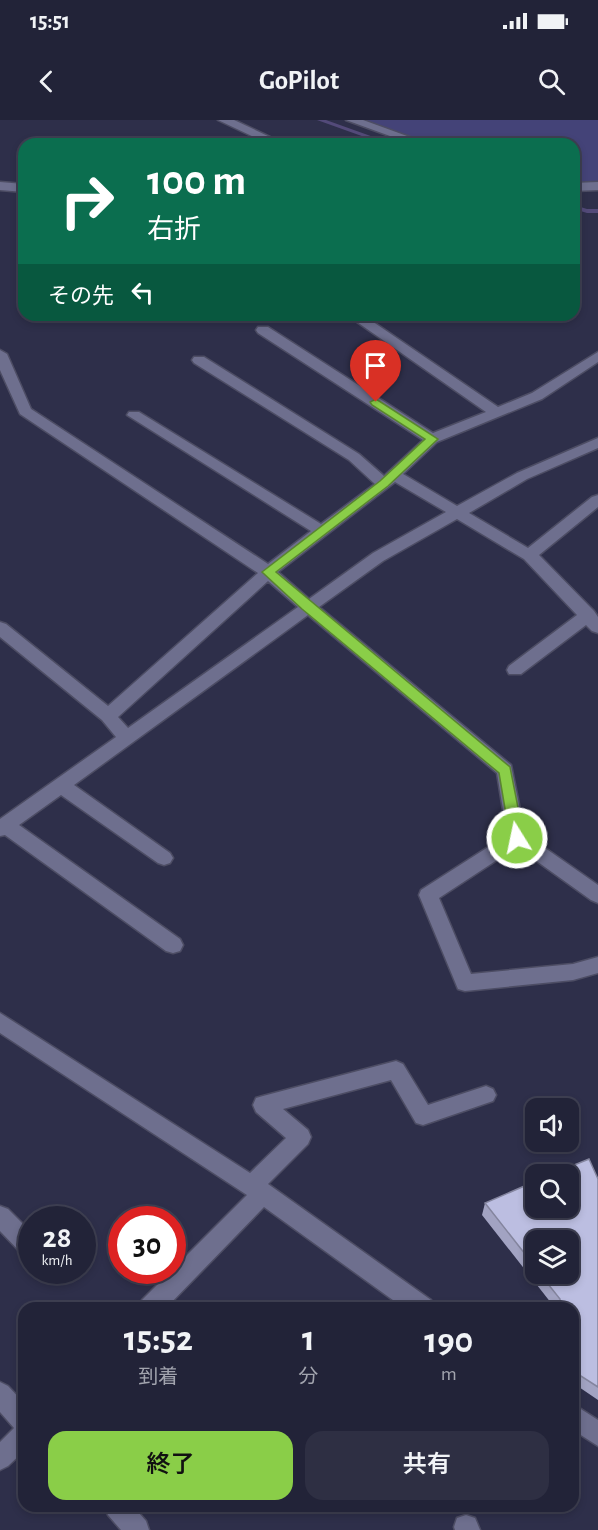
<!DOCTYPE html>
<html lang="ja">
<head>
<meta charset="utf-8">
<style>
  body { margin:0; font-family:"Alegreya Sans","Noto Sans JP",sans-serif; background:#2e2f43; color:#f1f3f6; height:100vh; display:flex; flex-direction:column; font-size:22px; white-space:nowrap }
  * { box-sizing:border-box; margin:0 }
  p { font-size:20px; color:#a2a4ae }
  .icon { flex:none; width:33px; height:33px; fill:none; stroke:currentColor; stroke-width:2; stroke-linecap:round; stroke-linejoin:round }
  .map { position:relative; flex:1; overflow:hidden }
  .details { position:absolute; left:18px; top:1182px; width:561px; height:210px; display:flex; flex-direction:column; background:#222338; border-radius:18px; box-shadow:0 3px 9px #0003,0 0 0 2px #3f4053 }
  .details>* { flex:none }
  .guide { position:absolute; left:18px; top:18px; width:562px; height:183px; border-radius:18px; box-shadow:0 3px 9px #0003,0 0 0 2px #3f4053; background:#0b6e4f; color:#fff; overflow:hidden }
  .buttons { position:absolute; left:525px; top:978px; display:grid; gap:12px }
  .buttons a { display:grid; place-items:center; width:54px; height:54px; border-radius:12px; background:#222338; box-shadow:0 3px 9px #0003,0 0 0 2px #3f4053; font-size:30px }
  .speed { position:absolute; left:18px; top:1086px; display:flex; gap:12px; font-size:30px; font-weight:700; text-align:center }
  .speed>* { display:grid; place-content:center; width:78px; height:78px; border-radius:50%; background:#222338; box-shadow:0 3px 9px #0003,0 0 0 2px #3f4053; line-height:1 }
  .speed small { font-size:15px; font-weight:400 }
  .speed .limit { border:9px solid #d22; background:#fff; color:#111 }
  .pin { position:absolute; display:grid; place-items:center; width:51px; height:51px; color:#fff; margin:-62px -26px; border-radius:50% 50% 50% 0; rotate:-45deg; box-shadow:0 0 6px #0007 }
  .pin .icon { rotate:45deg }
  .me { position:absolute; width:66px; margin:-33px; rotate:350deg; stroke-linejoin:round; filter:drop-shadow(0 0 4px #0008) }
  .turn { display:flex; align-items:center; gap:21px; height:126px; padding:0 30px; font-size:27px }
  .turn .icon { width:78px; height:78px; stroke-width:2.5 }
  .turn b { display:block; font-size:42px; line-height:51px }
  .then { display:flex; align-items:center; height:57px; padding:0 30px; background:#0003; gap:12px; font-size:22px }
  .eta { display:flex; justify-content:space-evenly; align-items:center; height:102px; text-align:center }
  .eta b { font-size:36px; font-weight:600; line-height:42px }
  .button { display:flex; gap:12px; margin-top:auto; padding:12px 30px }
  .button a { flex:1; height:69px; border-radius:18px; background:#8ace48; color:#111; font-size:24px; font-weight:600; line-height:69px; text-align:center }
  .button a+a { background:#2e2f43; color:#f1f3f6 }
  .status { display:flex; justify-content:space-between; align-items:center; height:42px; padding:0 30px; background:#222338; direction:ltr }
  .status svg { height:16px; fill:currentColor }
  header { display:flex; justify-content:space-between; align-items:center; height:78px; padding:0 30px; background:#222338; font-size:27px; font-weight:600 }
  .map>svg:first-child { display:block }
  .green { fill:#444378 }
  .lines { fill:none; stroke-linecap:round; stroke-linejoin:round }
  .stream { fill:#534a79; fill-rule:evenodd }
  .minor-casing { stroke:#4d4d64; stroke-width:3 }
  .minor { fill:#6e6f8e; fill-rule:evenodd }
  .wall { fill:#a2a3c2; fill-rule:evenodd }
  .building { fill:#bcbee1; stroke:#84859e; stroke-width:1.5 }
  .route { fill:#8ace48; stroke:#5a862f; stroke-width:1.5 }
</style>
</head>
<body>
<div class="status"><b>15:51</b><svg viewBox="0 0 49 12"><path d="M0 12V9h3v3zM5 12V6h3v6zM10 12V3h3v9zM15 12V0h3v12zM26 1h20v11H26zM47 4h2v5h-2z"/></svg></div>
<header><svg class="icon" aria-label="back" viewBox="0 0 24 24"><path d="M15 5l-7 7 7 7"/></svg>GoPilot<svg class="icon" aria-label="search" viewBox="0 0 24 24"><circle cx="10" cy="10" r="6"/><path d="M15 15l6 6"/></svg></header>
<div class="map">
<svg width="598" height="1410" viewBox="0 0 598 1410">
  <rect width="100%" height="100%" fill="#2e2f4a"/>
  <path class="green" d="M361 0H598V63L575 64 574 24H432Z"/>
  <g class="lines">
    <path class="stream" d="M317 0H326L393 24H384Z
      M574 85 587 89H598V93H587L574 89Z"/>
    <defs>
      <path id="minor" d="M218 0H234L285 24H269Z
        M346 0H363L429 24H412Z
        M0 62 24 64V72L0 70Z
        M598 62V70L574 71V63Z
        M347 195H363L498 287 532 273 598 232V242L542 279 437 322 403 354 457 386 517 353 598 318V328L527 359 469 393 528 428 592 377 598 375V387L539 435 594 491 598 497V513L592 511 586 505 521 554H509L507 550 509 546 577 495 524 439 457 399 383 441 319 487 511 645 525 714 598 765V783L591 780 517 727 439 778 471 854 573 844 598 837V853L573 860 465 871 458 869 419 775 421 770 507 715 497 653 308 495 74 665 170 733 173 738 170 743 164 745 158 743 61 675 19 705 180 819 183 825 180 831 173 833 166 831 5 715 0 716V699L116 617 102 600 0 517V502L6 504 108 586 258 453 20 294 0 250V230L7 234 31 289 268 444 311 411 127 295 129 292H139L321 404 375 364 349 340 194 243 192 240 194 237H204L359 334 384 356 423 320 258 213 256 210 258 207H268L433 313 486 292ZM395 362 446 392 373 433 309 479 278 452ZM268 461 298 487 128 608 118 597Z
        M0 893 250 1053 286 1018 256 992 253 985 256 978 263 976 396 941 403 944 428 985 486 966 493 969 496 975 493 981 423 1005 416 1003 391 960 283 989 308 1010 311 1017 308 1024 268 1064 431 1180 434 1188H404L264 1087 166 1188H139L142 1180 247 1075 0 913Z
        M0 1086 8 1089 32 1113V1139L24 1136 0 1111Z
        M0 1262 8 1266 24 1283V1331L8 1346 0 1350V1322L14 1308 0 1292Z
        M573 1284 598 1300V1326L573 1310Z
        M105 1386H133L146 1401 149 1410H121L108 1395Z
        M466 1395 475 1398 480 1410H455L454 1407 457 1398Z"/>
    </defs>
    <use href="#minor" class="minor-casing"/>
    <use href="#minor" class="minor"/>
  </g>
  <path class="wall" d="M598 1059V1280L573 1263V1188H555L482 1095 485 1083ZM536 1120 568 1154H536Z"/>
  <path class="building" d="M589 1039 598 1059V1267L573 1251V1188H560V1179L540 1154H568V1120H536V1148L485 1083 536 1061V1088H568V1054H552Z"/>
  <path class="route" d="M376 279 438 319 388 366 276 452 510 647 524 718 517 723 510 718 499 653 302 489 262 452 380 361 425 319 372 285 370 282Z"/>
</svg>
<div class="buttons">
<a><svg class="icon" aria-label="sound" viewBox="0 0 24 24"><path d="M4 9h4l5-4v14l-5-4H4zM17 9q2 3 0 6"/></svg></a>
<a><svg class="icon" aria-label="search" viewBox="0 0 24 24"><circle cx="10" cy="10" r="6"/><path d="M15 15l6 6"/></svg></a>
<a><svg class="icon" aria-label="layers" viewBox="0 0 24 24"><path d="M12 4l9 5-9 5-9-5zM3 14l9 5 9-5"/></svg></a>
</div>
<div class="speed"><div>28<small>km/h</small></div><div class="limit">30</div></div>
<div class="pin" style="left:376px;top:282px;background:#d93025"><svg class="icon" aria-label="arrive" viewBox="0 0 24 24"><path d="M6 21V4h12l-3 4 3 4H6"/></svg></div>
<svg class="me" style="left:517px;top:718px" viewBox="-20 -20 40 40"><circle r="17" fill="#8ace48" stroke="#fff" stroke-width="3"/><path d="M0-11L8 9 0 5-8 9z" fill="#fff"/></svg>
<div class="guide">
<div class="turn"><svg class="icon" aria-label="right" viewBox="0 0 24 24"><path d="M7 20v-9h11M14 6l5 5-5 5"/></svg><div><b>100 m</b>右折</div></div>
<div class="then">その先<svg class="icon" aria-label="left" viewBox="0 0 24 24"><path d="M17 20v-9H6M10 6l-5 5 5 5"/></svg></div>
</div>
<section class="details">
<div class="eta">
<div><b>15:52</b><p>到着</p></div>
<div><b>1</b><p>分</p></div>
<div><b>190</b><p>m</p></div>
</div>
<div class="button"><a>終了</a><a>共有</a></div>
</section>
</div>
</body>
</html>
